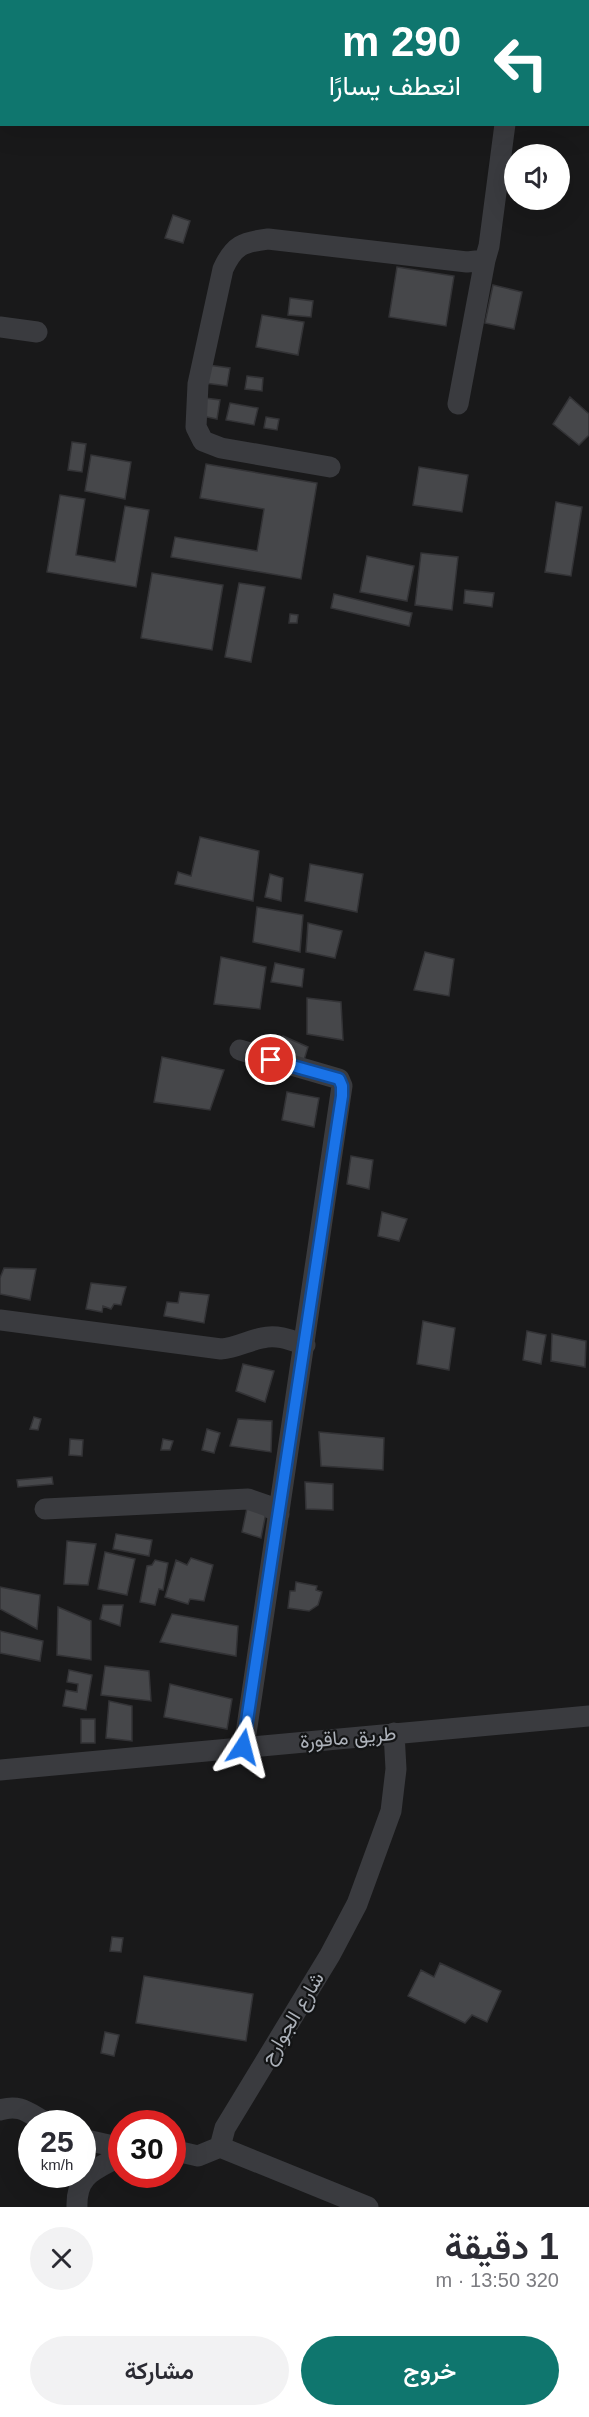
<!DOCTYPE html>
<html lang="ar">
<head>
<meta charset="utf-8">
<style>
  body { margin:0; font-family:Arial,Vazirmatn,sans-serif; background:#f2f2f3; color:#2b2b33; direction:rtl; height:100vh; display:flex; flex-direction:column; font-size:22px; white-space:nowrap }
  * { box-sizing:border-box; margin:0 }
  p { font-size:20px; color:#7c7c81 }
  .icon { flex:none; width:33px; height:33px; fill:none; stroke:currentColor; stroke-width:2; stroke-linecap:round; stroke-linejoin:round }
  .map { position:relative; height:2207px; overflow:hidden; direction:ltr }
  .details { display:flex; flex-direction:column; background:#fff; flex:1 }
  .details>* { flex:none }
  .banner { position:absolute; left:0px; top:0px; width:590px; height:126px; box-shadow:0 6px 24px #0002; direction:rtl; background:#0f766e; color:#fff; overflow:hidden }
  .tools { position:absolute; left:504px; top:144px; display:grid; gap:12px }
  .tools a { display:grid; place-items:center; width:66px; height:66px; border-radius:50%; background:#fff; box-shadow:0 6px 24px #0002; font-size:30px }
  .speed { position:absolute; left:18px; top:2110px; display:flex; gap:12px; font-size:30px; font-weight:700; text-align:center }
  .speed>* { display:grid; place-content:center; width:78px; height:78px; border-radius:50%; background:#fff; box-shadow:0 6px 24px #0002; line-height:1 }
  .speed small { font-size:15px; font-weight:400 }
  .speed .limit { border:9px solid #d22; background:#fff; color:#111 }
  .pin { position:absolute; display:grid; place-items:center; width:51px; height:51px; color:#fff; margin:-26px; border:3px solid #fff; border-radius:50%; box-shadow:0 2px 6px #0007 }
  .me { position:absolute; width:66px; margin:-33px; rotate:9deg; stroke-linejoin:round; filter:drop-shadow(0 0 4px #0008) }
  .turn { display:flex; align-items:center; gap:21px; height:126px; padding:0 30px; font-size:27px }
  .turn .icon { width:78px; height:78px; stroke-width:2.5 }
  .turn b { display:block; font-size:42px; line-height:51px }
  .round { display:grid; place-items:center; flex:none; width:63px; height:63px; border-radius:32px; background:#f2f2f3 }
  .head { display:flex; align-items:center; justify-content:space-between; height:102px; padding:0 30px }
  h1 { font-size:36px; font-weight:600; line-height:45px }
  .cta { display:flex; gap:12px; margin-top:auto; padding:12px 30px }
  .cta a { flex:1; height:69px; border-radius:36px; background:#0f766e; color:#fff; font-size:24px; font-weight:600; line-height:69px; text-align:center }
  .cta a+a { background:#f2f2f3; color:#2b2b33 }
  .map>svg:first-child { display:block }
  .building { fill:#46474a; stroke:#333336; stroke-width:1.5 }
  .lines { fill:none; stroke-linecap:round; stroke-linejoin:round }
  .minor { stroke:#3a3b3f; stroke-width:21 }
  .route-casing { stroke:#114b97; stroke-width:15 }
  .route { stroke:#1a73e8; stroke-width:10 }
  .labels { text-anchor:middle; stroke-width:4.5; stroke-linejoin:round; paint-order:stroke }
  .street-label { font-size:20px; fill:#acb1b9; stroke:#131415 }
</style>
</head>
<body>
<div class="map">
<svg width="589" height="2207" viewBox="0 0 589 2207">
  <rect width="100%" height="100%" fill="#19191a"/>
  <path class="building" d="M0 22H2V71H0Z
    M173 215 190 221 183 243 165 238Z
    M397 267 454 276 446 326 389 317Z
    M493 285 522 292 514 329 485 323Z
    M290 298 313 301 311 317 288 315Z
    M262 315 304 322 298 355 256 347Z
    M208 365 230 368 227 386 205 383Z
    M247 376 263 378 262 391 245 389Z
    M570 397 589 414V435L579 445 553 424Z
    M205 398 220 400 217 419 202 416Z
    M230 403 258 408 254 425 226 420Z
    M266 417 279 419 277 430 264 428Z
    M72 442 86 444 82 472 68 470Z
    M91 455 131 462 125 499 85 491Z
    M206 464 317 483 301 579 171 557 175 537 257 551 264 509 200 498Z
    M419 467 468 475 462 512 413 505Z
    M60 495 85 499 76 555 115 562 125 506 149 510 136 587 47 572Z
    M556 502 582 507 571 576 545 572Z
    M421 553 458 557 452 610 415 605Z
    M367 556 414 566 407 601 360 592Z
    M152 573 223 585 212 650 141 638Z
    M239 583 265 587 251 662 225 657Z
    M465 590 494 593 492 607 464 603Z
    M334 594 412 613 409 626 331 608Z
    M290 614 298 615 297 623H289Z
    M200 837 259 851 253 901 175 884 178 872 191 876Z
    M310 864 363 874 357 912 305 901Z
    M270 874 283 878 281 901 265 897Z
    M257 907 303 915 300 952 253 942Z
    M308 923 342 931 335 958 306 952Z
    M425 952 454 959 449 996 414 990Z
    M221 957 266 967 260 1009 214 1004Z
    M275 963 304 969 302 987 271 982Z
    M307 998 341 1002 343 1040 307 1034Z
    M283 1036 308 1047 304 1060 279 1050Z
    M162 1057 224 1070 210 1110 154 1102Z
    M287 1092 319 1098 314 1127 282 1120Z
    M351 1156 373 1160 369 1189 347 1184Z
    M382 1212 407 1219 399 1241 378 1236Z
    M4 1268 36 1269 30 1300 0 1294V1278Z
    M91 1283 126 1287 121 1305 114 1304 111 1309 103 1306 102 1312 86 1309Z
    M180 1292 209 1295 204 1323 164 1316 167 1302 178 1303Z
    M423 1321 455 1328 449 1370 417 1364Z
    M527 1331 546 1335 541 1364 523 1360Z
    M552 1334 586 1341 585 1367 551 1361Z
    M243 1364 274 1371 265 1402 236 1391Z
    M34 1417 41 1419 38 1430 30 1429Z
    M238 1419 272 1421 271 1452 230 1446Z
    M207 1429 220 1433 214 1453 202 1450Z
    M319 1432 384 1438 383 1470 321 1466Z
    M70 1439 83 1440 82 1456 69 1455Z
    M163 1439 173 1441 170 1450H161Z
    M52 1477 53 1484 18 1487 17 1480Z
    M305 1482 333 1484V1510L306 1509Z
    M247 1508 266 1513 261 1538 242 1532Z
    M116 1534 152 1540 149 1556 113 1549Z
    M67 1541 96 1544 88 1585 64 1584Z
    M105 1552 135 1559 127 1595 98 1589Z
    M191 1558 213 1565 204 1601 190 1599 188 1604 165 1597 176 1560 187 1565Z
    M155 1560 168 1563 163 1590 159 1589 155 1605 140 1602 147 1566 152 1565Z
    M296 1582 317 1586 316 1590 322 1592 318 1605 309 1611 288 1608 290 1591H295Z
    M0 1587 40 1595 37 1629 0 1609Z
    M103 1605H123L120 1626 100 1619Z
    M58 1607 91 1621V1660L57 1655Z
    M172 1614 238 1626 236 1656 160 1642Z
    M0 1631 43 1641 40 1661 0 1653Z
    M105 1666 149 1671 151 1701 101 1695Z
    M69 1670 92 1675 86 1710 63 1706 66 1690 77 1692 78 1684 67 1682Z
    M170 1684 232 1699 227 1729 164 1717Z
    M109 1701 132 1706V1741L106 1738Z
    M81 1719H95V1743H81Z
    M112 1937 123 1938 121 1952 110 1951Z
    M440 1963 501 1991 487 2022 472 2015 465 2023 408 1996 421 1970 434 1977Z
    M144 1976 253 1994 246 2041 136 2023Z
    M105 2032 119 2035 114 2056 101 2053Z"/>
  <g class="lines">
    <path class="minor" d="M521 2V0
      M0 77H2
      M0 327 37 332
      M458 404 485 260
      M330 467 221 448 203 441 196 427 198 384 223 269C234 245 243 242 268 239L467 262 485 260 489 246 505 124
      M240 1050 339 1079 342 1086 244 1747
      M0 1320 221 1349C236 1348 247 1341 262 1338 277 1334 291 1340 305 1345
      M45 1509 248 1499 268 1506 279 1514
      M0 1770 589 1716
      M0 2110C22 2103 30 2115 49 2124
      M82 2139 122 2148
      M172 2150 198 2156 220 2147
      M77 2207C76 2173 96 2170 122 2155
      M368 2207 220 2147 225 2128 330 1955 357 1904 391 1811 396 1769 394 1733"/>
  </g>
  <g class="lines">
    <defs>
      <path id="route" d="M243 1747 342 1096V1086L339 1079 271 1060"/>
    </defs>
    <use href="#route" class="route-casing"/>
    <use href="#route" class="route"/>
  </g>
  <g class="labels">
    <g class="street-label">
      <text transform="translate(348 1737) rotate(-5)" y="7">طريق ماقورة</text>
      <text transform="translate(292 2018) rotate(-59)" y="7">شارع الجوارح</text>
    </g>
  </g>
</svg>
<div class="tools">
<a><svg class="icon" aria-label="sound" viewBox="0 0 24 24"><path d="M4 9h4l5-4v14l-5-4H4zM17 9q2 3 0 6"/></svg></a>
</div>
<div class="speed"><div>25<small>km/h</small></div><div class="limit">30</div></div>
<div class="pin" style="left:271px;top:1060px;background:#d93025"><svg class="icon" aria-label="arrive" viewBox="0 0 24 24"><path d="M6 21V4h12l-3 4 3 4H6"/></svg></div>
<svg class="me" style="left:243px;top:1747px" viewBox="-20 -20 40 40"><path d="M0-17L14 15 0 8-14 15z" fill="#1a73e8" stroke="#fff" stroke-width="4"/></svg>
<div class="banner">
<div class="turn"><svg class="icon" aria-label="left" viewBox="0 0 24 24"><path d="M17 20v-9H6M10 6l-5 5 5 5"/></svg><div><b>290 m</b>انعطف يسارًا</div></div>
</div>
</div>
<section class="details">
<div class="head"><div><h1>1 دقيقة</h1><p>320 m · 13:50</p></div><a class="round"><svg class="icon" aria-label="close" viewBox="0 0 24 24"><path d="M6 6l12 12M18 6L6 18"/></svg></a></div>
<div class="cta"><a>خروج</a><a>مشاركة</a></div>
</section>
</body>
</html>
